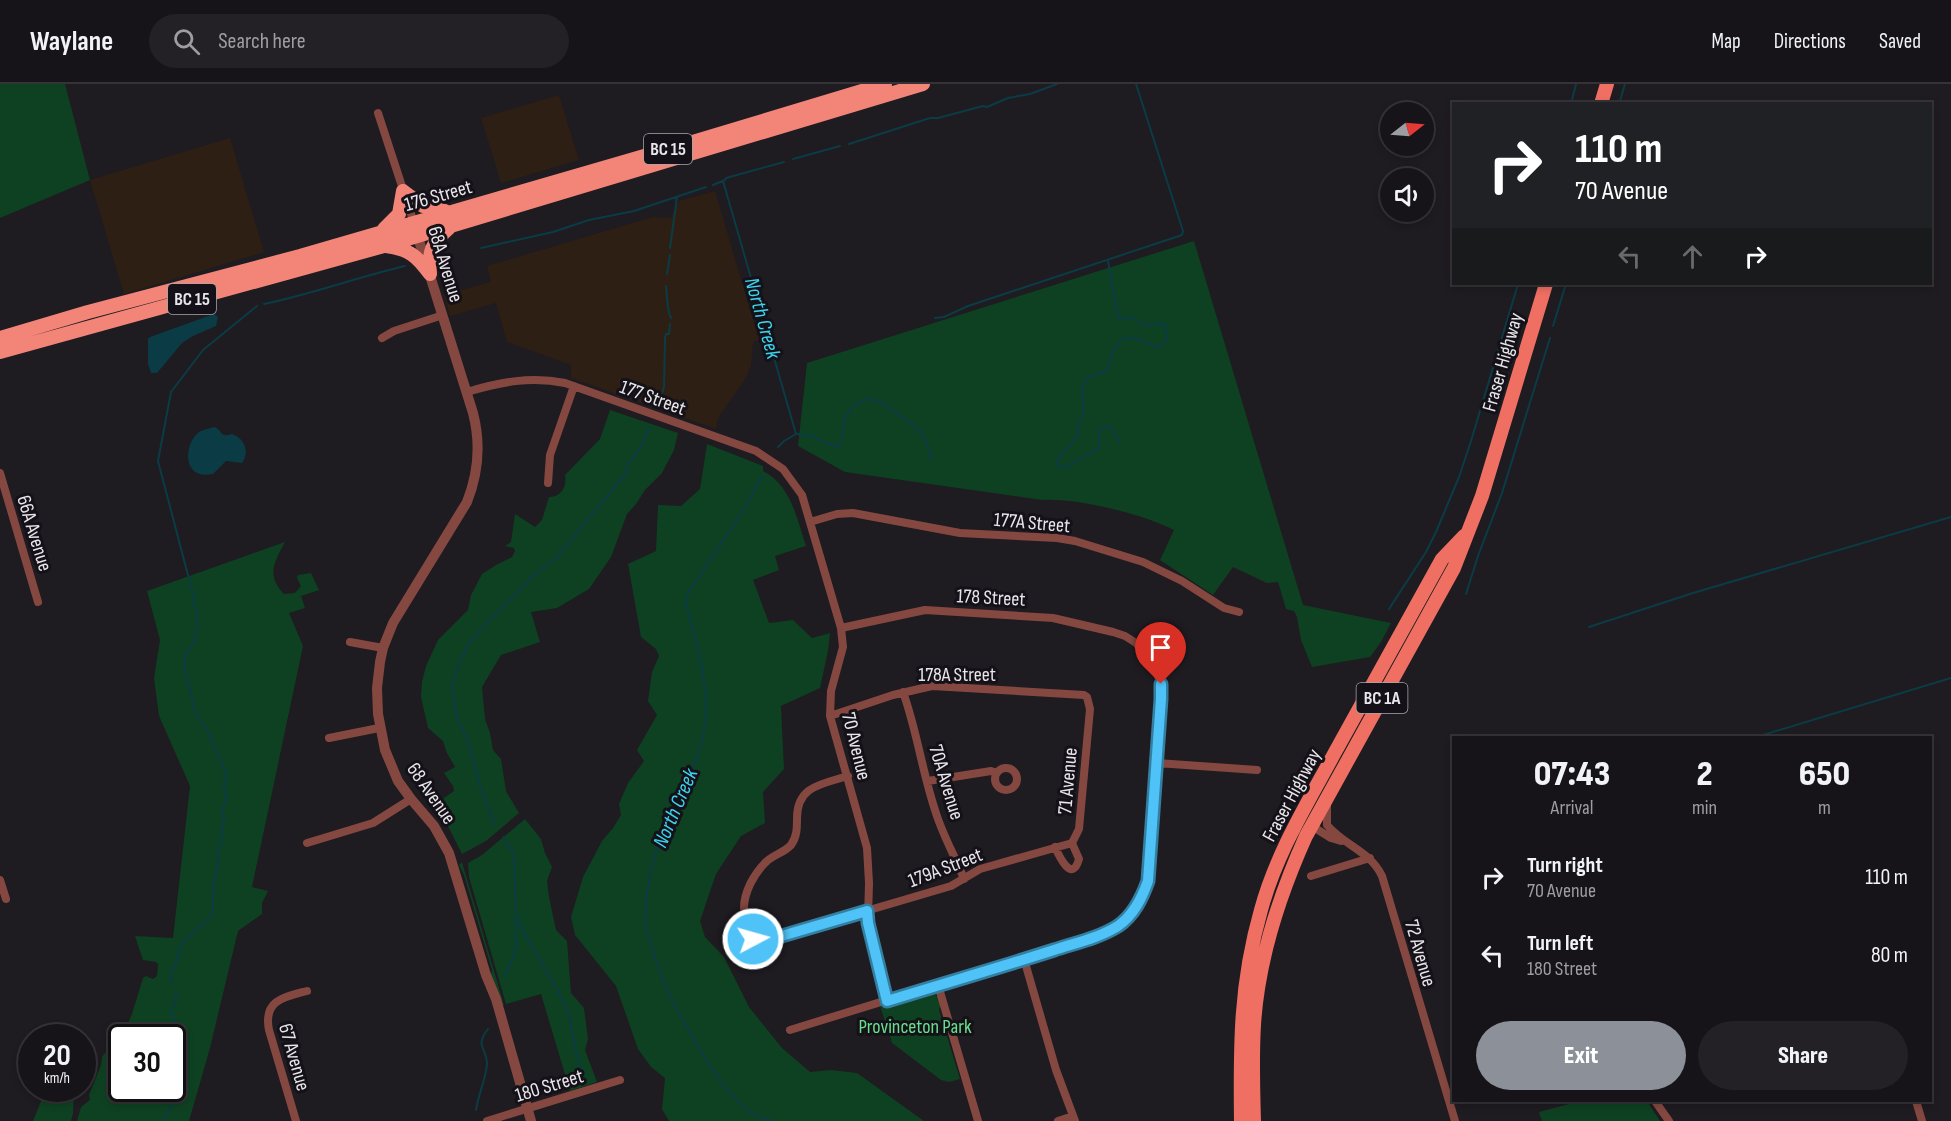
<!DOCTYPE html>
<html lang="en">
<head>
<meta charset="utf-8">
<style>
  body { margin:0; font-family:"Sofia Sans Condensed",sans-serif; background:#232126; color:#f1f3f6; height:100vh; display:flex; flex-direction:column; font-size:22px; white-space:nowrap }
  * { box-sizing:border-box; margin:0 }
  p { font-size:20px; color:#9e9ea2 }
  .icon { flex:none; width:33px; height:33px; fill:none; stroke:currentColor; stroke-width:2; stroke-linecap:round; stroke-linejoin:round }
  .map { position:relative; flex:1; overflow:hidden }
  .sheet { position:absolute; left:1452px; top:652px; width:480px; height:366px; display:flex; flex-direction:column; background:#161419; border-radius:0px; box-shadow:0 3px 9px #0003,0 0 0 2px #353338 }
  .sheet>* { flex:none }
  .hud { position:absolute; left:1452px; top:18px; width:480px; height:183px; border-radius:0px; box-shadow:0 3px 9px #0003,0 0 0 2px #353338; background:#202124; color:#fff; overflow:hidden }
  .needle { width:39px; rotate:73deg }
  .fabs { position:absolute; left:1380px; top:18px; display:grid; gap:12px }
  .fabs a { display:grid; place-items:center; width:54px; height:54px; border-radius:50%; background:#161419; box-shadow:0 3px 9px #0003,0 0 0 2px #353338; font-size:30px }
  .speed { position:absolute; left:18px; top:940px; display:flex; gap:12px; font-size:30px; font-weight:700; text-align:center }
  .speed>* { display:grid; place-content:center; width:78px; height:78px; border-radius:50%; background:#161419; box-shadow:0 3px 9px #0003,0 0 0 2px #353338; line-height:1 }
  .speed small { font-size:15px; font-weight:400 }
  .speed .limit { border:3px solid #111; border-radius:9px; background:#fff; color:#111 }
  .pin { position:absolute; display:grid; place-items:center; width:51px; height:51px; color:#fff; margin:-62px -26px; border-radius:50% 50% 50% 0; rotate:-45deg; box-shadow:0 0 6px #0007 }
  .pin .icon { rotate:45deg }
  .me { position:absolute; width:66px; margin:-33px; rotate:84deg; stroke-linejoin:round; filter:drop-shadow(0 0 4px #0008) }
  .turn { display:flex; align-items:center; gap:21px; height:126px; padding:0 24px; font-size:27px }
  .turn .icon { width:78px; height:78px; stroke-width:2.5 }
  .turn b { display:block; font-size:42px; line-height:51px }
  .lanes { display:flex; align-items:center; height:57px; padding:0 24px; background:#0003; justify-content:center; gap:30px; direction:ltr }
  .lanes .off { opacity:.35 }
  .eta { display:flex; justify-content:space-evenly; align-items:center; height:102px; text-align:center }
  .eta b { font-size:36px; font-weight:800; line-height:42px }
  .primary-button { display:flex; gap:12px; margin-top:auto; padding:12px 24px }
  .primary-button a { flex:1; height:69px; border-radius:36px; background:#8c9099; color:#fff; font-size:24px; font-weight:800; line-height:69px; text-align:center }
  .primary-button a+a { background:#232126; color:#f1f3f6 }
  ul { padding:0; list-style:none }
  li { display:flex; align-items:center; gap:18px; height:78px; padding:0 24px }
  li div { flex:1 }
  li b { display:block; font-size:22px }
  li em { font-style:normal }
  header { display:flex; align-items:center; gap:36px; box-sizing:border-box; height:84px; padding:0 30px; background:#161419; border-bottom:2px solid #353338 }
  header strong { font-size:28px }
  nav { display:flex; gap:33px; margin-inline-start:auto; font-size:21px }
  .search { width:420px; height:54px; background:#232126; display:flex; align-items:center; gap:15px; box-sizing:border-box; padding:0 21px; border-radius:33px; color:#9e9ea2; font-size:22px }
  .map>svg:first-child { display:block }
  .commercial { fill:#2e1f15 }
  .green { fill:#0e4121; fill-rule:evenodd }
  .water { fill:#0b3c45 }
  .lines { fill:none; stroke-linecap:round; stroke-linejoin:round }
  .stream { stroke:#0b3c45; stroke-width:2 }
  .minor { stroke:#854841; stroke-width:8 }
  .tertiary { stroke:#854841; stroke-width:10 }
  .primary { stroke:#ef6f63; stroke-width:14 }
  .trunk { stroke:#f28478; stroke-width:14 }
  .route-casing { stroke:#337fa1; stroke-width:15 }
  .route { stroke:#4fc3f7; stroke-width:10 }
  .labels { text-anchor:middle; stroke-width:6; stroke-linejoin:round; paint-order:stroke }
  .shield { fill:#141218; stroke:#a8a6ab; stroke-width:1.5 }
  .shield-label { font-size:18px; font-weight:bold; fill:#e8e6ea }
  .street-label { font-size:20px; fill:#e8e6ea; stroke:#141218 }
  .park-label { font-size:20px; fill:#67e08e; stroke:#141218 }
  .water-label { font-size:21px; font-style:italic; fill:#3dd4f0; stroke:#141218 }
</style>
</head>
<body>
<header>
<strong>Waylane</strong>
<div class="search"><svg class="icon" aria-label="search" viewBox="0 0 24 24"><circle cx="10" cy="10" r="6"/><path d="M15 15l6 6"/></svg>Search here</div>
<nav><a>Map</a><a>Directions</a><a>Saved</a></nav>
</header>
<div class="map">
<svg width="1951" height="1037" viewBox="0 0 1951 1037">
  <rect width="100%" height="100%" fill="#1e1b21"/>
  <path class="commercial" d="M559 11 579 76 501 99 481 34Z
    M230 54 264 168 124 210 90 96Z
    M715 107 759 256 753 258 751 282 746 294 720 331 717 338 716 345 571 294V281L507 258 496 219 450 232 444 211 491 198 487 182 653 133 671 134 679 117Z"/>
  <path class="green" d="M0 0H65L90 96 0 134Z
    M1194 157 1303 521 1391 539 1381 558 1370 573 1312 583 1301 556 1297 533 1294 527 1286 525 1278 498 1267 499 1233 483 1213 511 1160 476 1174 446C1143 430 1077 414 1042 416L845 388 798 362 807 279Z
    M610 326 678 349 674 366 662 389 645 406 636 420 627 430 611 473 589 505 557 524 531 528 540 558 501 571 482 603 485 635 490 649 493 666 501 675 506 707 519 729 486 757 462 770 449 744 431 723 454 707 453 702 444 689 455 683 447 669 443 657 428 644 421 613 422 598 426 582 438 556 468 526 471 511 482 490 496 481 512 473 515 467 514 464 505 462 511 458 515 430 535 443 542 436 549 413C561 413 567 403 565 391L600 355Z
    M707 360 763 382V387C791 401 797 435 806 462L775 472 779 486 753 496 769 539 793 536 812 554 830 549 828 567 820 604 781 622 784 685 763 708 765 739 741 752 716 790 700 837 705 853 724 873 749 923 782 964 810 988 831 986 857 989 924 1037H669L662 1025 665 994 651 983 638 965 616 902 575 851 571 833 583 793 602 757 613 744 621 731 619 720 628 699 644 677 637 666 657 631 648 617 652 588 659 572 656 565 641 553 628 480 656 467 658 421 681 422 700 405Z
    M285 458C274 478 266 492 284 510L295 509 301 502 297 494 298 491 311 489 319 506 301 512 305 524 289 529 303 562 252 803 268 807 262 819V830L238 847 210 964 189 1037H77L81 1023 90 1016 89 1011 101 981 102 973 128 939 132 930 143 894 146 892 153 895 157 892 158 880 156 878 143 876 135 852 173 854 190 702 159 632 154 594 160 556 147 507ZM122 954H172V1005H122Z
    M525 735 541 755 545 769 552 783 547 797 549 813 556 846 567 857 571 909 584 924 588 955 585 966 597 998 570 1007 541 910 506 920 469 793 468 779 482 771Z
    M462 778 504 921H503L491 890 492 886 464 791 459 781Z
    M925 908H931C938 911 942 919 939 926L960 995 949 998 941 996 892 959 880 922Z
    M46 1005H74L73 1030 71 1037H33Z
    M1580 1017H1647L1660 1037H1542L1539 1028Z"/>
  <path class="water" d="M214 230 218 233 216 242 193 252 182 259 157 289H151L148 280V255L150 253Z
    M215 343C224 348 219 354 232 350 245 355 250 368 242 379L226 377 213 390C180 397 184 356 201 347 205 345 211 344 215 343Z"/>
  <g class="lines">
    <path class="stream" d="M1571 20 1576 0
      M1619 20 1625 0
      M849 60 930 34H938L983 22 987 23 1008 14 1030 10 1057 0
      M793 75 840 62
      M723 97 796 350 784 357 778 363
      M713 101 725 96 726 94 784 78
      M481 164 553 148 589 136 634 127 706 103
      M670 164 677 113
      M1108 177 1118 234H1134L1144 241 1162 240 1166 242 1167 256 1162 261 1156 263C1141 257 1139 252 1122 255L1111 270 1108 286 1087 294 1083 301 1082 310 1084 327 1079 339 1077 352 1067 365 1057 376 1058 382 1065 384 1088 370 1098 365 1100 360 1098 346 1105 343 1112 344 1119 359
      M667 190 670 171
      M666 202C667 210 667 228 671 234
      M264 220C312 210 358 193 405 182
      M935 234 944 233 968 222 1182 151 1183 147 1136 0
      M1553 242 1566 200
      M659 318 664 303 665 254 666 250H669L670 240
      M797 350 812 352 838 364C843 357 842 349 843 341 846 328 858 312 873 316 880 317 889 322 893 327 919 345 924 345 932 376
      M763 391 743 427 688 509 686 519C696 558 709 598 705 639 702 673 685 698 671 728 656 761 643 805 646 842 647 849 650 857 652 864 662 899 675 923 693 954 704 974 733 1019 752 1029 758 1033 766 1035 773 1037
      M1466 510 1478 472 1502 409 1550 254
      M1389 525 1426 468 1436 448 1459 393 1471 357 1518 200
      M1589 543 1693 509 1951 433
      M1753 654 1951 594
      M495 741 479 699 470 663 457 633 452 601 459 580 470 557 534 491 557 473 627 388V380L641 363 650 343
      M503 753 514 769 516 832V866L505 892
      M516 832 531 862 558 907 569 931 576 968 584 995
      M173 900 170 891 176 879 181 860 212 831 214 796 217 789 218 769 221 758 224 733 222 728 226 715 224 701 226 688 207 646 195 627 186 590 184 579 185 572 193 560 198 542 196 535 198 528 194 522 195 518 158 377 171 308 203 266 257 222
      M170 954 174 934 171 928 176 916V908
      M476 1026C478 1011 486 995 487 980 487 963 474 963 488 945
      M163 1037C164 1031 175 1017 179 1012L172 988"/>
    <path class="minor" d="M378 29 414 139
      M382 254 394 247 443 231
      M467 308C500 298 531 292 565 299L756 367 783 385 802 411 841 544 843 563 831 607 830 632 867 764 869 799 868 834 887 917
      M0 389 38 518
      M548 399 550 371 574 302
      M810 438 837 430 853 429 960 449 1057 454 1075 457 1143 478 1182 497 1224 524 1239 528
      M350 558 383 564
      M903 608C917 647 922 687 935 726 942 750 955 772 964 795
      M830 632 893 611 932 602 1084 611 1087 613 1090 625 1079 745 1072 759
      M329 654 379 644
      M1157 679 1257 686
      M995 695a11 11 0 1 1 22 0a11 11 0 1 1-22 0Z
      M848 692C822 700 797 702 797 734 797 744 797 753 791 761 784 769 772 771 765 779 754 790 744 808 744 824 745 834 750 845 753 855L761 858 951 802 980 785 1072 759
      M928 697 991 687 997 689
      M1327 720V741C1345 762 1370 767 1382 792L1455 1037
      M1310 741 1331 754 1341 757
      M307 759 373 739 411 715
      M1055 763C1059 772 1072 800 1079 775L1072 759
      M1311 792 1370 774
      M0 796 6 815
      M1024 875 1056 986 1075 1037
      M938 901 978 1037
      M790 946 1105 849C1127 837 1141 821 1148 797L1162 615 1161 600 1153 579 1136 559 1125 552 1113 548 1053 534 925 526 841 544
      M1655 1017 1669 1037
      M1916 1017 1922 1037
      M296 1037 269 946C263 916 284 913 307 907
      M487 1037 620 996
      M1058 1037 1073 1032"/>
    <path class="tertiary" d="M416 147 473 329C481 360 479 388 467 418L393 539 383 564 380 578 377 604 378 630 385 666 398 697 411 715 434 742 449 769 486 891 496 915 531 1037"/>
    <path class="primary" d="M1601 20 1607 0
      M1241 1037C1240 962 1240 899 1261 826 1276 770 1307 720 1334 670 1370 605 1406 540 1442 475L1464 452
      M1254 1037C1253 1005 1252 973 1254 941 1258 875 1279 812 1306 752L1454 484 1482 412 1546 200"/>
    <path class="trunk" d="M403 107 423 122 445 127
      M384 145 399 130 403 107
      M386 162C409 165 417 172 430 190
      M430 190C428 167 432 159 449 144
      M0 254 88 228 300 172 696 57 885 0
      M0 268 384 162 923 0"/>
  </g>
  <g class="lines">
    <defs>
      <path id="route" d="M753 855 761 858 867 827 868 839 887 917C942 900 998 884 1054 866 1075 859 1099 854 1118 842 1134 831 1142 814 1148 797L1161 615V600"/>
    </defs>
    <use href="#route" class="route-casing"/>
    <use href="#route" class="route"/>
  </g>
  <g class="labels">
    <g class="shield">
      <rect x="644" y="50" width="48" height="30" rx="4.5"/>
      <rect x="168" y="200" width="48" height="30" rx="4.5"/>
      <rect x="1356.5" y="599" width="51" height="30" rx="4.5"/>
    </g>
    <g class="shield-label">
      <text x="668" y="71">BC 15</text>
      <text x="192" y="221">BC 15</text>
      <text x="1382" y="620">BC 1A</text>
    </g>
    <g class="street-label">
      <text transform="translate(438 111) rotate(-16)" y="7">176 Street</text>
      <text transform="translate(446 180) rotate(73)" y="7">68A Avenue</text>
      <text transform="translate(1502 278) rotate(-74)" y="7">Fraser Highway</text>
      <text transform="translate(653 313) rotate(20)" y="7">177 Street</text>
      <text transform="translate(1032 438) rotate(5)" y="7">177A Street</text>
      <text transform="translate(35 449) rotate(73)" y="7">66A Avenue</text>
      <text transform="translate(991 513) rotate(3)" y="7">178 Street</text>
      <text x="957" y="597">178A Street</text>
      <text transform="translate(857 662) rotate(76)" y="7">70 Avenue</text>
      <text transform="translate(1067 697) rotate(-85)" y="7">71 Avenue</text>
      <text transform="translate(947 698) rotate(73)" y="7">70A Avenue</text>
      <text transform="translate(432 709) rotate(55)" y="7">68 Avenue</text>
      <text transform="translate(1291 711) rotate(-62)" y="7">Fraser Highway</text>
      <text transform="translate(945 783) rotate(-21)" y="7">179A Street</text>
      <text transform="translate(1421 869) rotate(74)" y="7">72 Avenue</text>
      <text transform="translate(295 973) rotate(74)" y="7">67 Avenue</text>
      <text transform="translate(549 1001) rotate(-17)" y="7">180 Street</text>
    </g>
    <g class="park-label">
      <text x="915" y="949">Provinceton Park</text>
    </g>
    <g class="water-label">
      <text transform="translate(763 234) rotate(74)" y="7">North Creek</text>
      <text transform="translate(675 724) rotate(-67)" y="7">North Creek</text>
    </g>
  </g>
</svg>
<div class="fabs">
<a><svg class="needle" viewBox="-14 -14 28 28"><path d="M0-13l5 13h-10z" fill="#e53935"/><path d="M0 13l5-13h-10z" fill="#9e9ea2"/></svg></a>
<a><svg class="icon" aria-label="sound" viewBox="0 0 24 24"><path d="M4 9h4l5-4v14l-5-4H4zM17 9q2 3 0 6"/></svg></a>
</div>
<div class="speed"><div>20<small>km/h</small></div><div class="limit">30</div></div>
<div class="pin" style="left:1161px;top:600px;background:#d93025"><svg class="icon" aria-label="arrive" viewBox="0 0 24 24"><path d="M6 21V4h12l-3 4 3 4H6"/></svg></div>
<svg class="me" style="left:753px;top:855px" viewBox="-20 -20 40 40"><circle r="17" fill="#4fc3f7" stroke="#fff" stroke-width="3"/><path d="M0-11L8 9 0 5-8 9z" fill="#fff"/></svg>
<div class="hud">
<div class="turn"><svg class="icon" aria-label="right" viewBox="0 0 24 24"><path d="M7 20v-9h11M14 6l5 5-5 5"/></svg><div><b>110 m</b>70 Avenue</div></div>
<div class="lanes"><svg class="icon off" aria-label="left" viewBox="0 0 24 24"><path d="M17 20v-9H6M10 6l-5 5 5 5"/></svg><svg class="icon off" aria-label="ahead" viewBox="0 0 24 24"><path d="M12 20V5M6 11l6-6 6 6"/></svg><svg class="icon" aria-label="right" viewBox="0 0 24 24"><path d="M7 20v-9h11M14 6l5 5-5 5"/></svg></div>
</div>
<section class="sheet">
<div class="eta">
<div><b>07:43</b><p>Arrival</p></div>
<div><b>2</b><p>min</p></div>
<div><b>650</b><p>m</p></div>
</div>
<ul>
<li><svg class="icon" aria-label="right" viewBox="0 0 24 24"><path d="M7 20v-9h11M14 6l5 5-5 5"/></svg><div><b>Turn right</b><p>70 Avenue</p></div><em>110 m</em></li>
<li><svg class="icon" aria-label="left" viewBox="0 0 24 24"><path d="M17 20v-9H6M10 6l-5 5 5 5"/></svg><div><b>Turn left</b><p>180 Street</p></div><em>80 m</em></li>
</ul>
<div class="primary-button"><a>Exit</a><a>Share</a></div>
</section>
</div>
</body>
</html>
